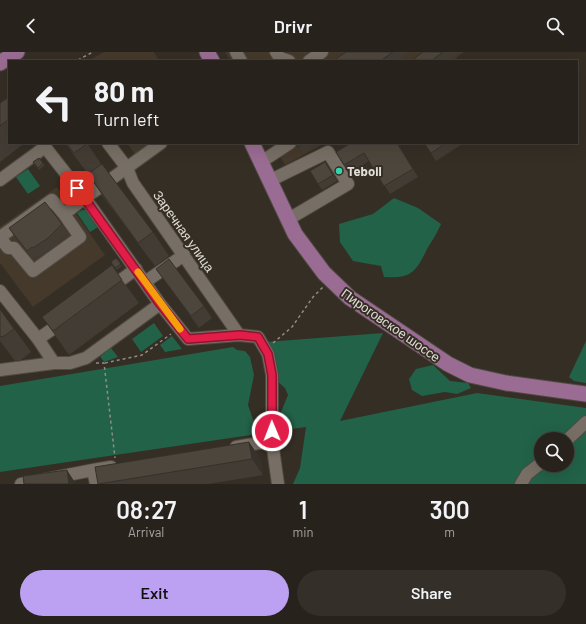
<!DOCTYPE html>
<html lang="en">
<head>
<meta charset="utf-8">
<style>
  body { margin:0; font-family:Barlow,sans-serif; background:#342f29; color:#f1f3f6; height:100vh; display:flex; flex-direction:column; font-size:15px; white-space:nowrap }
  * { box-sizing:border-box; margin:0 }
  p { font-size:13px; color:#a5a4a3 }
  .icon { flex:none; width:22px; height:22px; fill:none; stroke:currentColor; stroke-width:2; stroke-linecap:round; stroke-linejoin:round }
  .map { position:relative; height:432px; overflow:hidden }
  .details { display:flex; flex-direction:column; background:#28221c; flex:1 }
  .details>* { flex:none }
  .hud { position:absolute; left:8px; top:8px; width:570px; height:84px; border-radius:0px; box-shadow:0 4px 16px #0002,0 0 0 1px #443f3b; background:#28221c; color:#f1f3f6; overflow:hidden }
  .fabs { position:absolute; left:534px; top:380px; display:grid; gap:8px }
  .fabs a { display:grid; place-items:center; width:40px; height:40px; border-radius:50%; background:#28221c; box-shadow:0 4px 16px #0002,0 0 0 1px #443f3b; font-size:20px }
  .pin { position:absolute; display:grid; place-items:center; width:34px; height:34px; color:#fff; margin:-17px; border-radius:8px; box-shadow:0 2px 6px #0006 }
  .me { position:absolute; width:44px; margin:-22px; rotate:359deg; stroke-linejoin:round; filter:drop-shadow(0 0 3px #0008) }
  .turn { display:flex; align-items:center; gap:14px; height:84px; padding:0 20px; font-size:18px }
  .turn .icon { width:52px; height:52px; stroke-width:2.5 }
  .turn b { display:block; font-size:28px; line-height:34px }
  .eta { display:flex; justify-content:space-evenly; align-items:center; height:68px; text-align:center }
  .eta b { font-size:24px; font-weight:600; line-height:28px }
  .action { display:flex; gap:8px; margin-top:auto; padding:8px 20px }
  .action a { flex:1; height:46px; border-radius:24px; background:#bca0f2; color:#111; font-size:16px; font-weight:600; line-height:46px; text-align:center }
  .action a+a { background:#342f29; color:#f1f3f6 }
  header { display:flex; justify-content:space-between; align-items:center; height:52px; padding:0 20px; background:#28221c; font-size:18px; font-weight:600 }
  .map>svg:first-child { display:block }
  .built { fill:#44392b }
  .green { fill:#226248; fill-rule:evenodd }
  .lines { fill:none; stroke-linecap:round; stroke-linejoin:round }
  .minor-casing { stroke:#4f4a42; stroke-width:14 }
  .major-casing { stroke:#4f4a42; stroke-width:17 }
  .path { stroke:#918c84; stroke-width:1.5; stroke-dasharray:3 3; stroke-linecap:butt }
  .minor { stroke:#776f65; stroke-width:12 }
  .major { stroke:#9a6c93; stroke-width:15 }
  .wall { fill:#423c34 }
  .shaded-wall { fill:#36312b }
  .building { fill:#4d463d; stroke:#36312b }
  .route-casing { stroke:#92132f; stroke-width:10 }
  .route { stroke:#e11d48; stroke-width:7 }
  .slow { stroke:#f59e0b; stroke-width:7 }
  .poi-dot { fill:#32d4a9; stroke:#352e25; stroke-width:1.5 }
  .labels { text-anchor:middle; stroke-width:4; stroke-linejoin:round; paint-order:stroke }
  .poi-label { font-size:13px; font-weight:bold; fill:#e1ddd7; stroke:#352e25; text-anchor:start }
  .street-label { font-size:13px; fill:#e1ddd7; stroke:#352e25 }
</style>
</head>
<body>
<header><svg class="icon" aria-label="back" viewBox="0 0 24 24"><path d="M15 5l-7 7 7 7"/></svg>Drivr<svg class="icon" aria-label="search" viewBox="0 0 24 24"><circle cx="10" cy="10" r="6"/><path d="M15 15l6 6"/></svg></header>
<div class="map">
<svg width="586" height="432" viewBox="0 0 586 432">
  <rect width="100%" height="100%" fill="#352e25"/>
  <path class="built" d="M104 0H154L159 9H88Z
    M225 0H464L452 9H230Z
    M127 91H150L135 102Z
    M273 91H325L285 113Z
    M57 135 105 203 33 255 0 211V175Z"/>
  <path class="green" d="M28 117 40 134 28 142 16 125Z
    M394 146 418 156 441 172C437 181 432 189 427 197 416 220 411 227 384 225L381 214 353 209 340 190 339 172 373 162Z
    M82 158H87L98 175 90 180 77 161Z
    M154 271 163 284 141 300 132 287Z
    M383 281 340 369 477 341 586 356V432H293L300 416 306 375 284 378 281 360 288 343 285 336 277 329 275 303 266 290ZM541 387H567V413H541Z
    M172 284 182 297 165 300 160 293Z
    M586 289V331L574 329 569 325Z
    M233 295 237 298 245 299 250 305 254 323 248 353 258 382 0 420V334Z
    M111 296 118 305 104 310 100 304Z
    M433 313 450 329 468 331 471 336 457 342 445 340 422 344 412 338 409 327 416 317Z"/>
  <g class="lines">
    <defs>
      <path id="minor" d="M236 0 241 9
        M276 0 280 6 289 9
        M309 9 322 0
        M108 91 127 116 133 131 239 283
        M161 91 85 146 160 252 188 287 239 283 258 285 268 302 272 323V389L278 432
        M261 110 290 91
        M0 128 45 95 85 146 64 162 80 185 33 219 14 196H8L0 185 52 148 64 162
        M269 129 328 100 348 132 287 168
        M145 230 184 203
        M110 236 136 217
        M0 239 38 287
        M64 269 38 287 54 311H70L86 306 160 252
        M0 318 54 311
        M567 388 586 370
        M236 395 272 389
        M21 432 93 418
        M96 432 93 418 111 415
        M521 432 527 422 541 411"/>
      <path id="major" d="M207 0 212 9
        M0 11 17 0
        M252 91 295 182 324 221 350 246 448 312 470 323 506 331 586 342"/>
    </defs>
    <use href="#minor" class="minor-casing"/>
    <use href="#major" class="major-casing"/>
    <path class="path" d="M60 9 78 8 93 0
      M273 291 292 275 313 245 323 235
      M96 311H104L115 406
      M105 311 142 303 171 282"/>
    <use href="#minor" class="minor"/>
    <use href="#major" class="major"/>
  </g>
  <path class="wall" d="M301 0H309L304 4Z
    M346 0H410L398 9H333Z
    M423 0H460L447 9H411Z
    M9 45V91H25L0 110V51Z
    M65 91H87L101 112 153 180 169 204 155 214 104 146 88 122Z
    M296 91H320L303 101Z
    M351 91H398L418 125 390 142 369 109 350 121 344 113Z
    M424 91H464L436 109Z
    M39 106 45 113 39 118 33 110Z
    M325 110 337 129 322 138 318 132Z
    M62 172 68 181 54 195 39 205 38 203 33 207 14 184 9 176Z
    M116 206 122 214 117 218 111 210Z
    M156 217 204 254 212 266 199 276Z
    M122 228 139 251 69 303 42 265Z
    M0 257 31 300 21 308 15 309 0 289Z
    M249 390 260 406 263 423 208 432H98Z"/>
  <path class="shaded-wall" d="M397 91H398L418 125 413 117Z
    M249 390 260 406 263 423 252 407Z
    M67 418 76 432H69Z"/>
  <path class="building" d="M346 0H393L380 9H333Z
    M423 0H443L431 9H411Z
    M9 45V67L0 74V51Z
    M66 91H87V92L74 101Z
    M296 91H305L298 95Z
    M351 91H397L413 117 384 134 364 101 344 113 336 100Z
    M424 91H446L431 101Z
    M39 106 43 111 38 116 33 110Z
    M325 110 333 123 318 132 310 119Z
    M102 112 153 180 138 191 88 122Z
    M45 150 62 172 48 186 33 196 32 195 27 199 9 176Z
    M116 206 121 212 115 216 111 210Z
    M169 207 204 254 191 264 156 217Z
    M112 213 122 228 53 279 42 265Z
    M0 257 14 277 4 284 0 285Z
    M249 390 252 407 98 432 95 415Z
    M67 418 69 432H24L23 424Z"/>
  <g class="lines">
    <defs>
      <path id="route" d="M77 136 160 252 188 287 240 283 258 285 268 302 272 323V379"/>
    </defs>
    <use href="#route" class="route-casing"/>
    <use href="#route" class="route"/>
    <path class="slow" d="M138 220 180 277"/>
  </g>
  <circle class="poi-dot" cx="339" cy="119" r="4"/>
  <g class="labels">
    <g class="poi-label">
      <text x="347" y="124">Teboil</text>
    </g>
    <g class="street-label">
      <text transform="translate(184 179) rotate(55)" y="5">Заречная улица</text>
      <text transform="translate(391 273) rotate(35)" y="5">Пироговское шоссе</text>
    </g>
  </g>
</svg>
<div class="fabs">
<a><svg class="icon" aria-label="search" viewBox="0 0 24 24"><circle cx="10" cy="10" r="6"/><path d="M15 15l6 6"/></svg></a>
</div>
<div class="pin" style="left:77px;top:136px;background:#d93025"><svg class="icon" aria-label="arrive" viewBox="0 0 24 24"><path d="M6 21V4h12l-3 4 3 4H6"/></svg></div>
<svg class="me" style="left:272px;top:379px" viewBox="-20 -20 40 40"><circle r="17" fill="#e11d48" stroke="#fff" stroke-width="3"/><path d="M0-11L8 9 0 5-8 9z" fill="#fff"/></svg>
<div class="hud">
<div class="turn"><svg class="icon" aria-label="left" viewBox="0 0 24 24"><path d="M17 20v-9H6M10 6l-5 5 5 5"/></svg><div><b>80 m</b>Turn left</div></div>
</div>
</div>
<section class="details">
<div class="eta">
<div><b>08:27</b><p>Arrival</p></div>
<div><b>1</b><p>min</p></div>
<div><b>300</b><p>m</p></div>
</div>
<div class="action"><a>Exit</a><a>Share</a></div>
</section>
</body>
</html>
